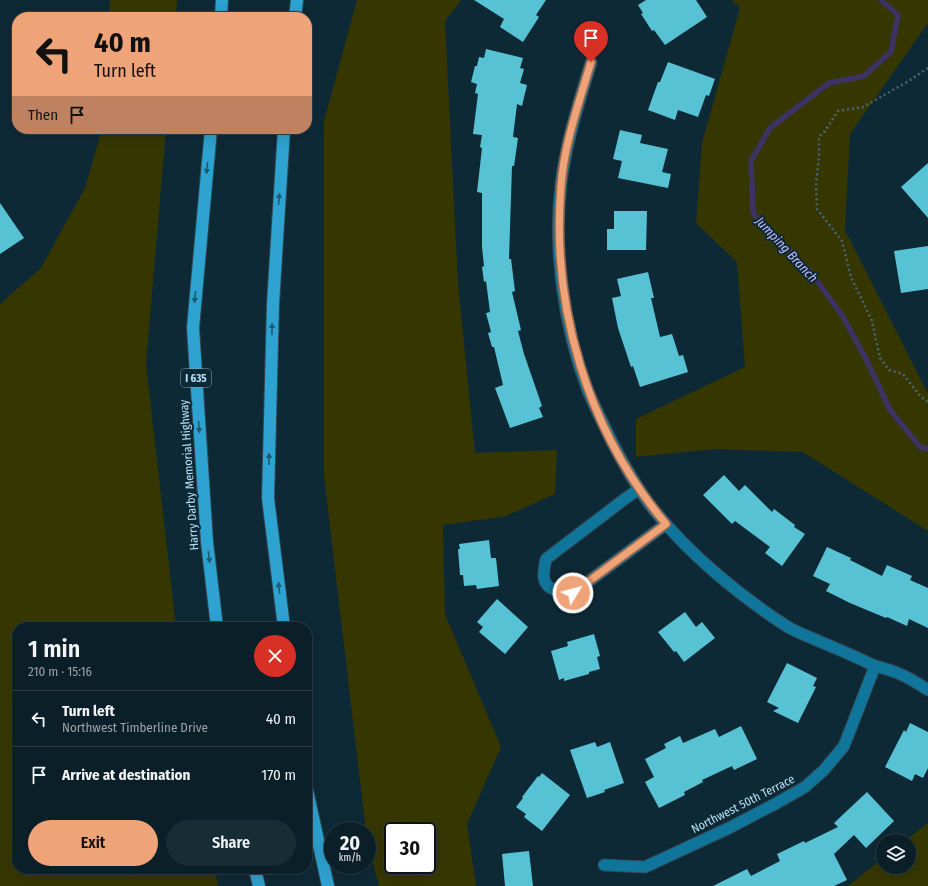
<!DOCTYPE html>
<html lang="en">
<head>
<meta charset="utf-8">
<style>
  body { margin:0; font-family:"Fira Sans Condensed",sans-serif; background:#182c34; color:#f1f3f6; height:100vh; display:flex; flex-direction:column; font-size:15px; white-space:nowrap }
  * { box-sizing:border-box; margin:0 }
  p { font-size:13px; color:#99a2a8 }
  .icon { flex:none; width:22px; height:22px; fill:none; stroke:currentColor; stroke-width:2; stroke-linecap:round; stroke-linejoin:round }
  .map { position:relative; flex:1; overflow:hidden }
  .details { position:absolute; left:12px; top:622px; width:300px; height:252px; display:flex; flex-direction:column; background:#0a1f28; border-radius:16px; box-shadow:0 4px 16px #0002,0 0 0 1px #2a3d45 }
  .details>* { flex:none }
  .top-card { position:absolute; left:12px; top:12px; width:300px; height:122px; border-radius:16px; box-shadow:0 4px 16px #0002,0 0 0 1px #2a3d45; background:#efa378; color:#111; overflow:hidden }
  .tools { position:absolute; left:876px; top:834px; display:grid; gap:8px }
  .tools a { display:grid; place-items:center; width:40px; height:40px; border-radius:50%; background:#0a1f28; box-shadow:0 4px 16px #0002,0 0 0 1px #2a3d45; font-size:20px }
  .speed { position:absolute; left:324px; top:822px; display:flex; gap:8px; font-size:20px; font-weight:700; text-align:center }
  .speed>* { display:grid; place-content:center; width:52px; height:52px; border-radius:50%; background:#0a1f28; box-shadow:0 4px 16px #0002,0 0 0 1px #2a3d45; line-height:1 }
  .speed small { font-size:10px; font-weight:400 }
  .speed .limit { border:2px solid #111; border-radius:6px; background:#fff; color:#111 }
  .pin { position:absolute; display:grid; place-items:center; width:34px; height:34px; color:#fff; margin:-41px -17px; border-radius:50% 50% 50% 0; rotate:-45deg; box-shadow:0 0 4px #0007 }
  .pin .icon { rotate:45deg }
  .me { position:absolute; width:44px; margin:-22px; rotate:53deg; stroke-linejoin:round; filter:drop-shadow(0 0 3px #0008) }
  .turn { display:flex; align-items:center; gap:14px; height:84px; padding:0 16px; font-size:18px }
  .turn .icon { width:52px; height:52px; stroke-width:2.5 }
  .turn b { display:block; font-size:28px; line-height:34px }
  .then { display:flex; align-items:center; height:38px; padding:0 16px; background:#0003; gap:8px; font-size:15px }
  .round { display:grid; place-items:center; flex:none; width:42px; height:42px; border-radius:21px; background:#182c34 }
  .summary { display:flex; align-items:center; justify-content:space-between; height:68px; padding:0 16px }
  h1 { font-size:24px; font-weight:600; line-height:30px }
  .primary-button { display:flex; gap:8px; margin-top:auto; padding:8px 16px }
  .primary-button a { flex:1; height:46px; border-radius:24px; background:#efa378; color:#111; font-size:16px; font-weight:600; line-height:46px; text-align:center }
  .primary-button a+a { background:#182c34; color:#f1f3f6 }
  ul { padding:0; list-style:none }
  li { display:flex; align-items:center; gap:12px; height:56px; padding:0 16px; border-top:1px solid #2a3d45 }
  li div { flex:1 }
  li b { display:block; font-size:15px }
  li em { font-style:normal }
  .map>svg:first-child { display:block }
  .green { fill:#363700; fill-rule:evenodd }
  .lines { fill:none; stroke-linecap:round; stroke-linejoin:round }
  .stream { stroke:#3c3364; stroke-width:5.5 }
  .building { fill:#57c2d4 }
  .minor-casing { stroke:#304855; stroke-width:13 }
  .motorway-casing { stroke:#304855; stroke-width:14 }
  .path { stroke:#476777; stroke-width:2.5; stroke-dasharray:2 3; stroke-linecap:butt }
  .minor { stroke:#10759a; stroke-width:11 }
  .motorway { stroke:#2ea2d0; stroke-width:12 }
  .oneway { fill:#1b5974 }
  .route-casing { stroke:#9b6a4e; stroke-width:10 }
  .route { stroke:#efa378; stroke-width:7 }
  .labels { text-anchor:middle; stroke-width:4; stroke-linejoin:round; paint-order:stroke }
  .shield { fill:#0e2936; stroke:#85a9bc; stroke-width:1 }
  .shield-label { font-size:11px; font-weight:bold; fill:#b8e0f5 }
  .street-label { font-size:12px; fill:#b8e0f5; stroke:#0e2936 }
  .water-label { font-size:13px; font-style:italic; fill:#c4bcfd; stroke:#0e2936 }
</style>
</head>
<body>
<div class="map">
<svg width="928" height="886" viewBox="0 0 928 886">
  <rect width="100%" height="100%" fill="#0e2936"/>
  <path class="green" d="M110 0H177L176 17H109Z
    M357 0H461L445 21 458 284 475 453 557 450 555 494 506 516 443 525 445 614 501 747 467 824 476 886H379L367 839V831H366L324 476V121ZM393 831H427V865H393Z
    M732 0H928V23L850 134 845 230 928 394V531L803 452 714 449 636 457V419L745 367 737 262 696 223 702 143 740 8Z
    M102 129H166L146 364 176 627H17V869H215L218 886H0V304L41 268 85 188Z
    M928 823V886H848L883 858V867H909V841H905Z"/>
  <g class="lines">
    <path class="stream" d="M881 0 898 15 891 52 864 76 829 83 770 128 751 161 753 213 812 274 842 315 867 361 890 410 921 448 928 449"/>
  </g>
  <path class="building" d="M474 0H546L536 15 539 17 523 42 500 27 504 19Z
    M646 0H696L707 17 665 45 654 30 652 31 641 14 643 13 638 5Z
    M486 49 523 58 520 68 524 69 520 83 527 85 522 106 517 104 513 137 518 138 514 166H512L509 259H511L515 291 512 292 521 330 518 331 524 354 542 406 539 408 543 417 510 428 495 388 503 385 494 347H492L488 333 491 332 486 313 490 312 486 281 484 282 482 267 484 266 482 247V193L477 192 482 148 480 147 482 135 473 134 478 94 475 93 477 84 471 82 475 66H477L479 57 484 58Z
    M668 62 715 79 709 96 706 95 698 117 678 110 675 120 648 110 658 82H660Z
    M620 130 642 135 640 143 668 149 662 172 671 174 668 188 618 178 622 161 613 159Z
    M928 163V218L901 187Z
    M0 203 24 238 0 254Z
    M614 211H647L646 250H607V229H614Z
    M928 246V289L901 293 894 251Z
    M648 272 654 298H651L660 337 672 334 679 356 683 355 688 372 640 387 633 366 631 367 618 328 612 298 621 296 617 279Z
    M724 475 739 491 745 485 772 512 774 509 795 525 794 527 805 534 782 566 765 553 770 547 735 521 732 524 703 495Z
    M489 540 491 558H496L499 586 477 589 476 585 464 586 463 575H460L458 549H460L459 544Z
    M827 547 851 558 850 560 882 576 887 565 912 576 910 580 928 588V628L909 619 907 626 887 617 886 618 850 603 826 591 830 584 813 576Z
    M497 599 528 627 505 654 479 632 483 627 477 622Z
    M685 612 696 627 702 622 715 638 684 662 676 651 674 652 658 632Z
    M594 634 600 656 597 657 600 669 589 672V674L564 681V678L559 680 551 651 568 646 567 642Z
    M787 663 817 678 813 686 816 687 798 723 773 711 779 708 767 702Z
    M910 723 928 732V768L923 778 915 774 912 781 885 767 904 730 906 732Z
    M741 726 757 759 734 770 732 766 702 780 703 782 684 792 685 795 659 808 645 782 654 777 645 759 666 748 664 744 680 736 683 743 715 729 719 737Z
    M595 742 597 747 610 742 624 783 604 790 605 792 587 798 570 750Z
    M542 773 570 795 542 831 524 817 526 814 516 807 523 798 522 797 538 776 539 777Z
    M867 792 894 821 866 848 854 835 834 854 847 880 834 886H713L747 869 751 876 780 861 777 854 804 841 805 843 838 827 834 823Z
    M529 851 533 886H505L502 854Z"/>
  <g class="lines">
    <defs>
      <path id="minor" d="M591 63C579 102 566 142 561 184 553 250 564 328 588 391 595 408 604 425 612 442 624 465 638 490 654 510 689 554 741 597 788 627 798 633 810 637 821 642 838 649 856 657 873 665 882 668 891 670 900 674 909 678 919 684 928 690
        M639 489 626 498 546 559C545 564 543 572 544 578 546 591 563 593 573 593L666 524
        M604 865 645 867 729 828 775 804 805 787 824 770 844 746 875 666"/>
      <path id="motorway" d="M221 17 222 0
        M295 17 297 0
        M211 129 193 328 207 542 217 627
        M284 129 273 304 268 498 284 627
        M307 790 328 886
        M255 869 259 886"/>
    </defs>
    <use href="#minor" class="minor-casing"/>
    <use href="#motorway" class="motorway-casing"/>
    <path class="path" d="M928 68 907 82 863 107 838 111 825 131 819 137V158L816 183 817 209 842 241 851 277 872 321 880 358 889 370 903 374 921 397 928 402"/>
    <use href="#minor" class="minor"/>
    <use href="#motorway" class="motorway"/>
  </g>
  <defs><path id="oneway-solid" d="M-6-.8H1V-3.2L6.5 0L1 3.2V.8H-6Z"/></defs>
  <g class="oneway">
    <use href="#oneway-solid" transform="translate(207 168) rotate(95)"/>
    <use href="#oneway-solid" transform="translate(279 199) rotate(-86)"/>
    <use href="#oneway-solid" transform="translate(195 297) rotate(95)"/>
    <use href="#oneway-solid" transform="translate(272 329) rotate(-89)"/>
    <use href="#oneway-solid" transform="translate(199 427) rotate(86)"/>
    <use href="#oneway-solid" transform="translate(269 459) rotate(-89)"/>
    <use href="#oneway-solid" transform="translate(209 557) rotate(83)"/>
    <use href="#oneway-solid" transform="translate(279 588) rotate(-97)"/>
  </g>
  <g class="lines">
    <defs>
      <path id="route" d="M573 593 666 524C587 430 551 307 561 186 564 144 579 103 591 62"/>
    </defs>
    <use href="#route" class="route-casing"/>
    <use href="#route" class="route"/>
  </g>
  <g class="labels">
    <rect class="shield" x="181" y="369" width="30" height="18" rx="3"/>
    <g class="shield-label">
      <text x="196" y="382">I 635</text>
    </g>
    <g class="street-label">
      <text transform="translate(189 475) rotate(-94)" y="4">Harry Darby Memorial Highway</text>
      <text transform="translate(743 804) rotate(-27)" y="4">Northwest 50th Terrace</text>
    </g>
    <g class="water-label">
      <text transform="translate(787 249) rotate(47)" y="5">Jumping Branch</text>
    </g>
  </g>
</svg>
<div class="tools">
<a><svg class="icon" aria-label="layers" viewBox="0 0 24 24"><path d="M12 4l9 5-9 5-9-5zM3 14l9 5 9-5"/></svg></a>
</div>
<div class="speed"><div>20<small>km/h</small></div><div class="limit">30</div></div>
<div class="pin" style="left:591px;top:62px;background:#d93025"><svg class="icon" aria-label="arrive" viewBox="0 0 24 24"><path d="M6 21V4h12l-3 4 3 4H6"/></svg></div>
<svg class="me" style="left:573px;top:593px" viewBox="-20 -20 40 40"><circle r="17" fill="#efa378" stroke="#fff" stroke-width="3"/><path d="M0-11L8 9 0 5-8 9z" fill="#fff"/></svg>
<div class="top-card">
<div class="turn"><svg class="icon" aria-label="left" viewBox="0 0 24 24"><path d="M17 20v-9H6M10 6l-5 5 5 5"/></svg><div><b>40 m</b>Turn left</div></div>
<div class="then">Then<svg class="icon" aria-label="arrive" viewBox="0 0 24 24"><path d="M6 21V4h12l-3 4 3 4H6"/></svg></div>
</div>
<section class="details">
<div class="summary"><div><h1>1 min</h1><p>210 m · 15:16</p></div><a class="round" style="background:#d93025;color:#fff"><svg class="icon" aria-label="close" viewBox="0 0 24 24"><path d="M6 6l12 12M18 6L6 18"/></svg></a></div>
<ul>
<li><svg class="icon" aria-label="left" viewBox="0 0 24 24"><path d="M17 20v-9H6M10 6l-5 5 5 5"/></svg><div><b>Turn left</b><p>Northwest Timberline Drive</p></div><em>40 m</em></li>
<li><svg class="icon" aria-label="arrive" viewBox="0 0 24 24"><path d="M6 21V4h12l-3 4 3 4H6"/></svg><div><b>Arrive at destination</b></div><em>170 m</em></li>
</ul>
<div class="primary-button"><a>Exit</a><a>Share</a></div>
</section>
</div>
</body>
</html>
